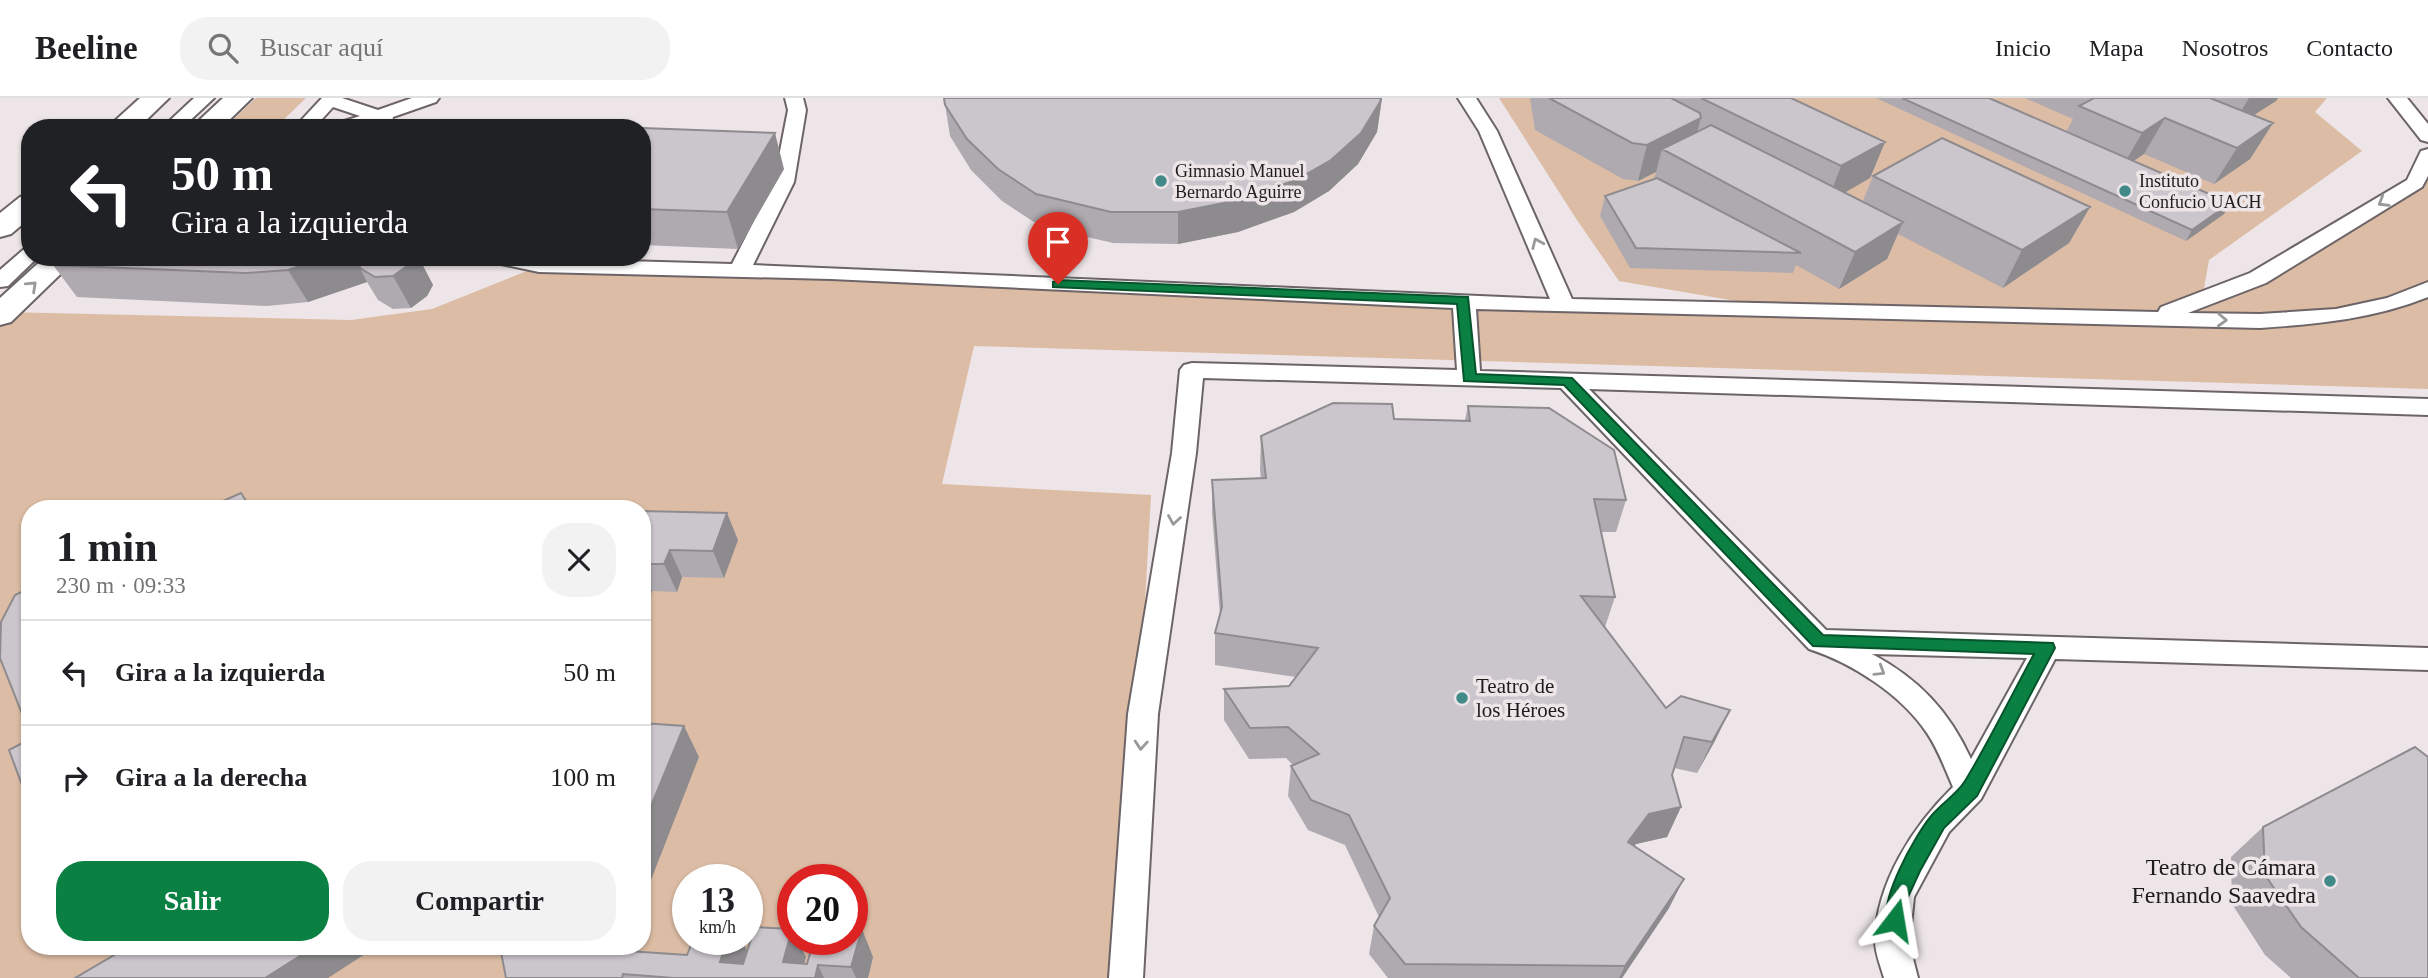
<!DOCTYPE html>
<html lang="es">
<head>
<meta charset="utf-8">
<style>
  body { margin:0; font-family:"Times New Roman",serif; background:#f2f2f2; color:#202124; height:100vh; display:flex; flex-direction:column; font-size:26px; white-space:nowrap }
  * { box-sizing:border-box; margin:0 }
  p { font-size:23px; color:#757577 }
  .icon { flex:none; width:38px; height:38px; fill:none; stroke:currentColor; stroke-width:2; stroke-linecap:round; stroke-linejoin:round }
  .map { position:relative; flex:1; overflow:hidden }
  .details { position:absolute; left:21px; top:402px; width:630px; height:455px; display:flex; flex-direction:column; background:#fff; border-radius:28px; box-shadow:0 2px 5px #0004 }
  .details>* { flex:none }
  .guide { position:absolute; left:21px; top:21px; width:630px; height:147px; border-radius:28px; box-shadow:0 2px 5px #0004; background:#202124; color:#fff; overflow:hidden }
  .speed { position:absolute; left:672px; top:766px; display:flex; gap:14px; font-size:35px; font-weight:700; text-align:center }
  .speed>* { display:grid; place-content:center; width:91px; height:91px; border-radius:50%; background:#fff; box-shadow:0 2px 5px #0004; line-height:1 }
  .speed small { font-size:18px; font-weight:400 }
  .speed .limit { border:10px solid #d22; background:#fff; color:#111 }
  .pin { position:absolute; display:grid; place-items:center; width:60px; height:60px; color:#fff; margin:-72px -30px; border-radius:50% 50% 50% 0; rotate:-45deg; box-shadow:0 0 7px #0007 }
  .pin .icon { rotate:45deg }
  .me { position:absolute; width:77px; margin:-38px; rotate:14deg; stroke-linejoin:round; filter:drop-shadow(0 0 5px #0008) }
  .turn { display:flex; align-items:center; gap:24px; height:147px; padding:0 35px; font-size:32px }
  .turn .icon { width:91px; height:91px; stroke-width:2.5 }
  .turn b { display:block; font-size:49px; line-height:60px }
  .round { display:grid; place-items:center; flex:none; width:74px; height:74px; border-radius:28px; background:#f2f2f2 }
  .overview { display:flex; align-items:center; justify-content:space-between; height:119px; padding:0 35px }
  h1 { font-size:42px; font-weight:700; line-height:52px }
  .cta { display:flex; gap:14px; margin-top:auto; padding:14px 35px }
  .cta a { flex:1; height:80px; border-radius:28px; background:#0b8043; color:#fff; font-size:28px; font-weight:700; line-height:80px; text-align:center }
  .cta a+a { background:#f2f2f2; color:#202124 }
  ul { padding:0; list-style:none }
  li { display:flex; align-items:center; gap:21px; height:105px; padding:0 35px; border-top:2px solid #e0e0e0 }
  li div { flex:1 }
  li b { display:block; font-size:26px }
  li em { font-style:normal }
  header { display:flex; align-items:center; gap:42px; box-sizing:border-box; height:98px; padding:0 35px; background:#fff; border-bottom:2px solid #e0e0e0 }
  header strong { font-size:33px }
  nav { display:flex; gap:38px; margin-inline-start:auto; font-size:24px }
  .search { width:490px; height:63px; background:#f2f2f2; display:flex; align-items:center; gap:18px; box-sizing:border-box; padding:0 24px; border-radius:28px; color:#757577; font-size:26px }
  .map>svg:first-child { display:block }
  .green { fill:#dcbca4; fill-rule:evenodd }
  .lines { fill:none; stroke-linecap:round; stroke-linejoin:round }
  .lane-casing { stroke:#6c6467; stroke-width:4 }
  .primary-casing { stroke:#6c6467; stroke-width:4 }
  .lane { fill:#fff; fill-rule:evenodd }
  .primary { fill:#fff; fill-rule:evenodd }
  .wall { fill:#afaaaf }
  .shaded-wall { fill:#8e8b8f }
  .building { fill:#cbc6cc; stroke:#8e8b8f; stroke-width:2 }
  .oneway { stroke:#9a9999 }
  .route { fill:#0b8043; stroke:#07532c; stroke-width:2 }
  .poi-dot { fill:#428a8a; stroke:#ede5e7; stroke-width:2.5 }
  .labels { text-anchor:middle; stroke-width:7; stroke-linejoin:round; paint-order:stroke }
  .far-poi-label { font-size:18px; fill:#1f1c1d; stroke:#ede5e7; text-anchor:start }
  .poi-label { font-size:21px; fill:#1f1c1d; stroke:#ede5e7; text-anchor:start }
  .near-poi-label { font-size:24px; fill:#1f1c1d; stroke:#ede5e7; text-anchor:end }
</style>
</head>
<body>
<header>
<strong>Beeline</strong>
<div class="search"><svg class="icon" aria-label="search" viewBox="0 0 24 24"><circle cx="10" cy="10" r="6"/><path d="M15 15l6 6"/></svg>Buscar aquí</div>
<nav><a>Inicio</a><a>Mapa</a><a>Nosotros</a><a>Contacto</a></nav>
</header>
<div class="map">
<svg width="2428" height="880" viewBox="0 0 2428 880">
  <rect width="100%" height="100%" fill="#ede5e7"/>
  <path class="green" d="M256 0H306L275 30H224Z
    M1499 0H2327L2315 14 2362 53 2209 162 2202 202 2414 85 2428 57V291L974 248 942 386 1151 397 1124 880H0V217L3 214 351 222 432 211 539 168 1789 212 1619 183 1575 119ZM30 411H642V849H30ZM688 782H747V842H688ZM793 782H852V842H793Z"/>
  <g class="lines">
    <defs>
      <path id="lane" d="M194 0H214L182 30H162Z
        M322 0H342L378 12 412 0H439L436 4 393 19 392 24C373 29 353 30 333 30L335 26 360 18 333 9 314 30H294Z
        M785 0H803L806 12 794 84 753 167 1550 201 1479 33 1458 0H1476L1497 33 1572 201 2158 214 2161 209 2250 175 2407 82 2421 53 2428 51V78L2422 89 2266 185 2188 215 2260 216 2336 211 2387 200 2428 184V199C2373 221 2318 226 2260 230L1476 211 1480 273 2428 301V317L1589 291 1826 532 2428 550V572L2055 561 1981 701 1949 734 1914 799 1909 845 1918 880H1884C1881 869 1875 855 1875 843 1876 785 1913 728 1953 689 1945 671 1938 651 1927 635 1901 596 1852 565 1809 551L1561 290 1203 280 1196 355 1158 616 1143 880H1109L1128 616 1172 355 1180 272 1184 267 1192 265 1457 272 1453 210 831 181 539 174 487 163 484 159 732 166 774 84 788 12ZM1872 556 2027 560 1971 661C1949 613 1919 581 1872 556Z
        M2388 0H2407L2428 26V44L2421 42Z
        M30 150V159L37 160 8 188 0 189V172L23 152Z"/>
      <path id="primary" d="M140 0H169L138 30H107Z
        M223 0H252L221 30H191Z
        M30 96V120L11 136 0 139V115L20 99Z
        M45 159H78L11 224 0 227V200Z"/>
    </defs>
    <use href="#lane" class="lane-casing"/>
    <use href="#primary" class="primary-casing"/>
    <use href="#lane" class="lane"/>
    <use href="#primary" class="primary"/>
  </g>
  <path class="wall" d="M944 0H1382L1377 34 1358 66 1329 93 1294 114 1238 134 1178 146 1113 145 1040 128 1002 103 971 72 950 38Z
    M1530 0H1793H1792L1885 44 1870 80 1845 94 1863 103 1873 78 2090 109 2069 145 2003 190 1898 136 1887 161 1839 191 1796 167 1793 175 1630 170 1600 118 1605 98 1654 81 1656 74 1638 83 1623 81 1535 32Z
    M1876 0H1989L2066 34 2073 21 2025 0H2278L2276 3 2253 17 2273 25 2250 61 2214 86 2144 56 2134 63 2230 105 2224 116 2186 143Z
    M642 30 784 71 738 151 642 147Z
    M62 159H434L421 164 433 187 427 198 411 210 393 211 378 202 367 184 308 204 267 208 77 199 53 167Z
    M1468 308 1626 402 1616 434H1601L1615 499 1605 529 1666 610 1730 612 1697 675 1674 670 1672 677 1681 709 1667 739 1636 746 1634 748 1669 810 1622 880H1388L1369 856 1374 828 1379 819 1345 747 1308 732 1288 698 1291 668 1293 667 1286 660 1249 661 1224 622V591L1289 588 1296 579 1215 567V535L1220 517 1212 415V382L1261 381 1260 371 1261 338 1394 321 1465 322Z
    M642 413 738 442 724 480 682 479 677 494 652 493 642 516Z
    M2263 729 2428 880H2291L2265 857 2232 806 2231 759Z
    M741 842 747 852 793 842H797L806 859 804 866 873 859 868 880H506L628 853 687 857Z"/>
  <path class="shaded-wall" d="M1381 0H1382L1377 34 1358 66 1329 93 1294 114 1238 134 1178 146V114Z
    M2249 0H2278L2276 3 2229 33Z
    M1701 20 1691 56 1662 51 1656 74 1638 83 1647 47Z
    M2165 20 2144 56 2121 71 2142 35Z
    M2273 25 2250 61 2214 86 2237 50Z
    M775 35 784 71 738 151 727 114Z
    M1885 44 1870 80 1827 105 1841 68Z
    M2230 105 2224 116 2186 143 2192 132Z
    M2090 109 2069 145 2003 190 2022 152Z
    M1903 124 1887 161 1839 191 1855 154Z
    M327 159H373L360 170 367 184 308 204 288 172Z
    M390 159H434L421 164 433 187 427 198 411 210 393 178Z
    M727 415 738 442 724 480 713 453Z
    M670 452 682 479 677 494 664 466Z
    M642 472 652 493 642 516Z
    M1730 612 1715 643 1697 675 1712 644Z
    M684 628 699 659 642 805V730Z
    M1681 709 1667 739 1636 746 1615 774 1628 744 1649 716Z
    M1684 781 1669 810 1622 880H1619L1625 868Z
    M792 831 793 842H797L806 859 800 880 783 864Z
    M862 831 873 859 868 880H856L851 869Z
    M727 842H741L748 854 740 880 720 864Z
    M314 849H376L328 880H265Z
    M818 867 824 880H815Z"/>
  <path class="building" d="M944 0H1381L1380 4 1361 35 1331 62 1296 82 1239 102 1178 114H1111L1036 96 998 71 967 41 945 7Z
    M1549 0H1671L1700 15 1701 20 1647 47 1632 45Z
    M1701 0H1791L1885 44 1841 68Z
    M1902 0H1989L2230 105 2192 132Z
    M2094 0H2210L2273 25 2237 50 2165 20 2142 35 2079 8Z
    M546 26 637 30H544Z
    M1711 27 1903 124 1855 154 1662 51Z
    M642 30 775 35 727 114 642 111Z
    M1942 40 2090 109 2022 152 1873 78Z
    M1657 80 1801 155 1636 150 1605 98Z
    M62 159H327L288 172 246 175 53 167Z
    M364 159H414L410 166 393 178 375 179 360 170 359 164Z
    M1333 305 1392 306 1394 321 1470 323 1468 308 1549 310 1614 352 1626 402 1594 401 1615 499 1581 498 1666 610 1681 598 1730 612 1712 644 1684 639 1672 677 1681 709 1649 716 1628 744 1684 781 1625 868 1405 866 1374 828 1390 800 1349 717 1311 702 1291 668 1319 656 1288 629 1250 630 1224 591 1289 588 1318 550 1215 535 1222 509 1212 382 1266 380 1261 338Z
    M241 395 251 411H205Z
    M642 413 727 415 713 453 670 452 664 466H642Z
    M30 490V636L0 560 1 524 15 497Z
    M642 625 684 628 642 730Z
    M30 641V690L22 687 9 652Z
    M2415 649 2428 659V880H2359L2301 829 2265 777 2263 729Z
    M755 829 792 831 783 864 807 866 814 842H852V831H862L851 869 818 867 815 880H674L623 876 622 880H506L500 849H625L628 853 687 857 693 842H727L720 864 743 866Z
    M128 849H314L265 880H75Z"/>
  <defs><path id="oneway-chevron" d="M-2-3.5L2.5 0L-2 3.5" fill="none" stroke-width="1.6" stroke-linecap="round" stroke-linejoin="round" transform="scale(1.75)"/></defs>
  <g class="oneway">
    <use href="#oneway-chevron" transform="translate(2383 104) rotate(149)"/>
    <use href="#oneway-chevron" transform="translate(1537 145) rotate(-114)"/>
    <use href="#oneway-chevron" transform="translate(32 188) rotate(-43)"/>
    <use href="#oneway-chevron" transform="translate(2222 222) rotate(2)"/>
    <use href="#oneway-chevron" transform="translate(1174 422) rotate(99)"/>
    <use href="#oneway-chevron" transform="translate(1880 573) rotate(32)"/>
    <use href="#oneway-chevron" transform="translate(1141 647) rotate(94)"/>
  </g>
  <path class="route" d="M1058 182 1468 199 1476 276 1572 280 1823 537 2053 545 2055 550 1977 698 1944 730 1920 773 1908 799 1902 829 1895 831 1888 829C1877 805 1915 737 1932 717 1942 705 1957 696 1965 683 1990 642 2011 598 2034 556L1813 548 1564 287 1464 283 1457 206 1053 189V184Z"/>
  <g class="poi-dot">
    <circle cx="1161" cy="83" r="7"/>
    <circle cx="2125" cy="93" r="7"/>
    <circle cx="1462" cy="600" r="7"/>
    <circle cx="2330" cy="783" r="7"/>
  </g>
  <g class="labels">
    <g class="far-poi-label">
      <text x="1175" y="79">Gimnasio Manuel<tspan x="1175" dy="21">Bernardo Aguirre</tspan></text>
      <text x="2139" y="89">Instituto<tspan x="2139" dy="21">Confucio UACH</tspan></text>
    </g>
    <g class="poi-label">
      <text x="1476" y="595">Teatro de<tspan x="1476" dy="24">los Héroes</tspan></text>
    </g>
    <g class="near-poi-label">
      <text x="2316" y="777">Teatro de Cámara<tspan x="2316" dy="28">Fernando Saavedra</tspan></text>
    </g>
  </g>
</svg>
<div class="speed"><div>13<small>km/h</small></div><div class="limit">20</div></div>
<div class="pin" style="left:1058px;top:186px;background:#d93025"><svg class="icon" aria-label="arrive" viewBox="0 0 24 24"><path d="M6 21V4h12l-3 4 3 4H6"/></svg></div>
<svg class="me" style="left:1895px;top:822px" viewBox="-20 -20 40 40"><path d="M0-17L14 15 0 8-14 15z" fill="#0b8043" stroke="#fff" stroke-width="4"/></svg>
<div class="guide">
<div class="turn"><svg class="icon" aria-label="left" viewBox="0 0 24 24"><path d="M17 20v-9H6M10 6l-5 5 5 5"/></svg><div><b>50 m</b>Gira a la izquierda</div></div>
</div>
<section class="details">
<div class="overview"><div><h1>1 min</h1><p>230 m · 09:33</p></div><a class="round"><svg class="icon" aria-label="close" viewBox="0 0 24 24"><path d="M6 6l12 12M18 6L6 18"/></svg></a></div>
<ul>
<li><svg class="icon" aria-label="left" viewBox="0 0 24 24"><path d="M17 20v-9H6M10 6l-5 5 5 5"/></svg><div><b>Gira a la izquierda</b></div><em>50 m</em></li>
<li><svg class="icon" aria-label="right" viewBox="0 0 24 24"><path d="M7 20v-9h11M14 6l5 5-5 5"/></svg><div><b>Gira a la derecha</b></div><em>100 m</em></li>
</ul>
<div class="cta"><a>Salir</a><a>Compartir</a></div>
</section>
</div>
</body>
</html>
